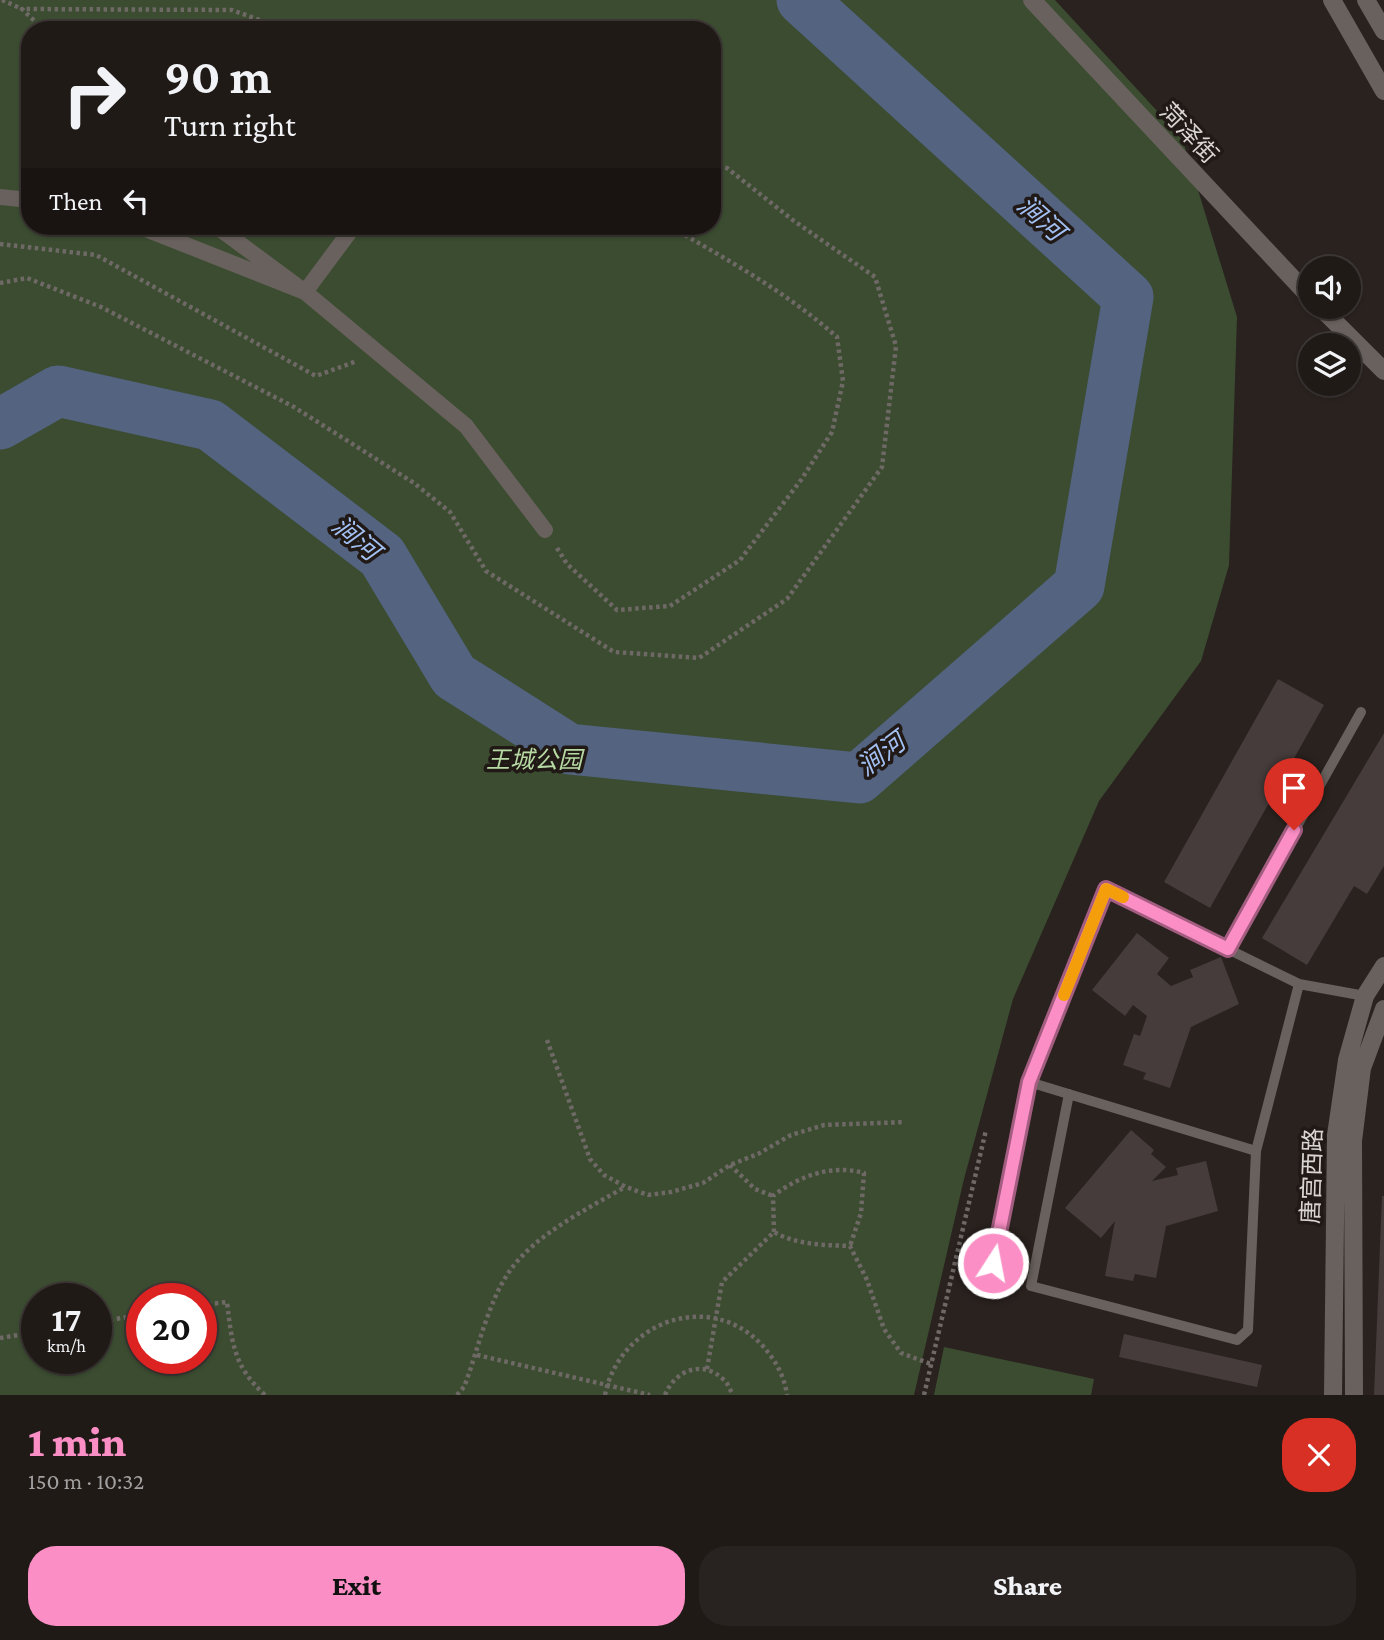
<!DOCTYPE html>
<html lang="en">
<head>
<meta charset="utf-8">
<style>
  body { margin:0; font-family:"Crimson Pro","Noto Sans SC",serif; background:#282320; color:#f1f3f6; height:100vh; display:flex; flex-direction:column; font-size:26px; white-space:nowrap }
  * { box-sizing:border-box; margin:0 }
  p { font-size:23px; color:#a2a1a1 }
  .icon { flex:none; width:38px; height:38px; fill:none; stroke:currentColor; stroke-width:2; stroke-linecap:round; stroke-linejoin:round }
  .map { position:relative; height:1395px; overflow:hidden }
  .panel { display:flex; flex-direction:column; background:#201a17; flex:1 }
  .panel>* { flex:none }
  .guide { position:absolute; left:21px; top:21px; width:700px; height:214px; border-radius:28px; box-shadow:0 2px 5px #0004,0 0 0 2px #3d3836; background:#201a17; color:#f1f3f6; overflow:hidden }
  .buttons { position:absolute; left:1298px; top:256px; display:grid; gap:14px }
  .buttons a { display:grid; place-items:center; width:63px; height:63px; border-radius:50%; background:#201a17; box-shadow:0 2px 5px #0004,0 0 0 2px #3d3836; font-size:35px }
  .speed { position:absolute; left:21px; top:1283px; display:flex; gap:14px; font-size:35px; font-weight:700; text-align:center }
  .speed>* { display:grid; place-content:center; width:91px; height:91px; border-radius:50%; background:#201a17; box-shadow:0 2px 5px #0004,0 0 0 2px #3d3836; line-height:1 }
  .speed small { font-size:18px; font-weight:400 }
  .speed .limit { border:10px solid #d22; background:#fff; color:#111 }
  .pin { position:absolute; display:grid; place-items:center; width:60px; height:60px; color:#fff; margin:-72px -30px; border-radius:50% 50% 50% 0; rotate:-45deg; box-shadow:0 0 7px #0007 }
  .pin .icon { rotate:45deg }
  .me { position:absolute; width:77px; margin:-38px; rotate:11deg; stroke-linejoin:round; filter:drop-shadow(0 0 5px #0008) }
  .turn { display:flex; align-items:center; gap:24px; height:147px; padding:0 28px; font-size:32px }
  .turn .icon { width:91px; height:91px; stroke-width:2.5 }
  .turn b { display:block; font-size:49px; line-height:60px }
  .then { display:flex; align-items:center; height:66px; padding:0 28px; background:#0003; gap:14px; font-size:26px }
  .round { display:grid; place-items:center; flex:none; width:74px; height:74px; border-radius:28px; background:#282320 }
  .headline { display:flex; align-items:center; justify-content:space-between; height:119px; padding:0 28px }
  h1 { font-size:42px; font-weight:800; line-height:52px; color:#fb8fc5 }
  .cta { display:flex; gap:14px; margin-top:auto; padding:14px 28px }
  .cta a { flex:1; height:80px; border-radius:28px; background:#fb8fc5; color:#111; font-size:28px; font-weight:800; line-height:80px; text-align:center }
  .cta a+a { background:#282320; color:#f1f3f6 }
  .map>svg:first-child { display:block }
  .green { fill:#3b4c31; fill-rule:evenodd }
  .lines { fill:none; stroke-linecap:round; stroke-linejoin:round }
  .river { stroke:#536380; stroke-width:51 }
  .building { fill:#453c3b }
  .path { stroke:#6f6966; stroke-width:4.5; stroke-dasharray:3.5 3.5; stroke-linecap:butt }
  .service { stroke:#69615d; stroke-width:10 }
  .pedestrian { stroke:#69615d; stroke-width:16 }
  .minor { stroke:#69615d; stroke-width:18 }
  .route-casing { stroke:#a35d80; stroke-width:18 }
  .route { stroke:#fb8fc5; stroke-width:12 }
  .slow { stroke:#f59e0b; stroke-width:12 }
  .labels { text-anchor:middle; stroke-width:7; stroke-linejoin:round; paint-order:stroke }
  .street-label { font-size:24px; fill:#dad5d2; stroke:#201916 }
  .park-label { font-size:24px; font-style:italic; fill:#b7d9a4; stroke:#201916 }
  .water-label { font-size:26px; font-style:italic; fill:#a3c0f3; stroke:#201916 }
</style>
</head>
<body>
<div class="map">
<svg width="1384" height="1395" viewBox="0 0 1384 1395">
  <rect width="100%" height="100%" fill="#2a221f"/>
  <path class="green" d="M0 0H1055L1182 138 1237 317 1229 565 1201 661 1099 801 1013 999 964 1179 914 1395H0ZM30 30H712V226H30ZM37 1298H96V1358H37ZM142 1298H201V1358H142Z
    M944 1347 1094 1379 1091 1395H934Z"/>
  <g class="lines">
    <path class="river" d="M0 424 58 391 210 425 382 556 454 676 569 749 859 778 1079 586 1128 297 802 0"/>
  </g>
  <path class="building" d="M1278 679 1324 705 1210 908 1164 882Z
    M1384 733V866L1367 894 1354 886 1307 965 1262 938Z
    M1137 933 1169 958 1157 974 1171 986 1193 977 1190 970 1221 957 1239 1004 1191 1027 1170 1088 1143 1079 1146 1073 1123 1065 1134 1034 1140 1036 1147 1016 1133 1005 1125 1016 1092 990Z
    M1131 1130 1154 1150 1151 1154 1166 1167 1152 1181 1178 1175 1176 1168 1206 1161 1218 1211 1166 1226 1156 1278 1135 1274 1133 1281 1105 1276 1115 1221 1101 1238 1065 1208Z
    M1382 1196H1384V1395H1374Z
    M1124 1334 1262 1365 1257 1387 1119 1357Z"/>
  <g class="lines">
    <path class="path" d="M2 0 22 9
      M44 30 22 9 232 10 287 30
      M0 244 96 255 316 376 357 361
      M0 283 27 278 101 307 294 407 414 483 450 512 486 571 614 652 699 658 787 599 882 467 896 346 875 277 794 221 727 168 712 165
      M557 548 567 564 617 610 670 606 740 560 801 480 832 432 843 381 837 337C786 292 728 260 669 226
      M547 1040 590 1159 604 1175 626 1187 648 1195 671 1192 703 1183 730 1165 758 1154 791 1135 824 1125 905 1122
      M730 1165 755 1189 773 1196
      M774 1232 773 1196C799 1176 831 1164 864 1173L861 1213 850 1246
      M201 1305 227 1302C232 1342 233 1366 265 1395
      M96 1322 142 1315
      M0 1338 37 1332
      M477 1355 650 1395
      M707 1369 722 1282 774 1232C797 1245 823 1245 850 1246L867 1280 884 1329 901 1353 931 1364
      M457 1395 464 1387C478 1351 487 1304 509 1272 534 1235 587 1209 625 1187
      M605 1395C619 1324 706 1289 760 1343 774 1358 784 1374 787 1395
      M665 1395C675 1370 703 1359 724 1380 728 1383 730 1390 733 1395
      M924 1395 986 1130"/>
    <path class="service" d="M1228 949 1361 712
      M1029 1082 1256 1151
      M1069 1094 1031 1286 1237 1340 1248 1330 1256 1151 1299 984
      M988 1289 1029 1082 1106 889 1299 984 1365 996"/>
    <path class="pedestrian" d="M0 197 30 200
      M138 226 305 292 466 426 545 530
      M216 226 305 292 354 226"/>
    <path class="minor" d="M1032 0 1311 298
      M1332 0 1384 91
      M1366 0 1384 31
      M1319 306 1384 371
      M1333 1395 1336 1135 1347 1060 1365 996 1384 966
      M1354 1395 1353 1141 1362 1068 1384 1009"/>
  </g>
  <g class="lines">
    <defs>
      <path id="route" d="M993 1263 1029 1082 1106 889 1228 949 1294 830"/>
    </defs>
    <use href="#route" class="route-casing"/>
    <use href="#route" class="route"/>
    <path class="slow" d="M1064 995 1106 889 1123 897"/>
  </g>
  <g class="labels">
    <g class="street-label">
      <text transform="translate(1189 133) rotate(47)" y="8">菏泽街</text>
      <text transform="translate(1312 1176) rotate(-88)" y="8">唐宫西路</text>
    </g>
    <g class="park-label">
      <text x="534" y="768">王城公园</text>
    </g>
    <g class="water-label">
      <text transform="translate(1041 218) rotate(42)" y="9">涧河</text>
      <text transform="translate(356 538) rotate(40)" y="9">涧河</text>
      <text transform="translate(881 754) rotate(-37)" y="9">涧河</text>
    </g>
  </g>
</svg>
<div class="buttons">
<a><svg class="icon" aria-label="sound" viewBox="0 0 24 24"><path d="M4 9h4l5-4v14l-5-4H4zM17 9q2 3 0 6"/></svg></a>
<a><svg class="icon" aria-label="layers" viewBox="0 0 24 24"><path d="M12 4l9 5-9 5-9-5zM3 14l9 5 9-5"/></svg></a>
</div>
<div class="speed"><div>17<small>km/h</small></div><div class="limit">20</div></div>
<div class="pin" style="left:1294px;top:830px;background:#d93025"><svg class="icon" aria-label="arrive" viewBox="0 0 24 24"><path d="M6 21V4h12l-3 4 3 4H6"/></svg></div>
<svg class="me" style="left:993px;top:1263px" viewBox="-20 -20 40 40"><circle r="17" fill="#fb8fc5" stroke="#fff" stroke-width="3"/><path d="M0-11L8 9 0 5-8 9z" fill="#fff"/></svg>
<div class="guide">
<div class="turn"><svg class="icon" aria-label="right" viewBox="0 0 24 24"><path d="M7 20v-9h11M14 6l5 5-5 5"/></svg><div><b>90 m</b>Turn right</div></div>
<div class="then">Then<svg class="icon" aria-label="left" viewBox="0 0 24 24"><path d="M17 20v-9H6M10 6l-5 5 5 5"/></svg></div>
</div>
</div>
<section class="panel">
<div class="headline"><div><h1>1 min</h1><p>150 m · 10:32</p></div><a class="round" style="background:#d93025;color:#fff"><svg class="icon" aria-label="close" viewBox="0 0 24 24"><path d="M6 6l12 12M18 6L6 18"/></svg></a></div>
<div class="cta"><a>Exit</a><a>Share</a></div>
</section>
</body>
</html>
